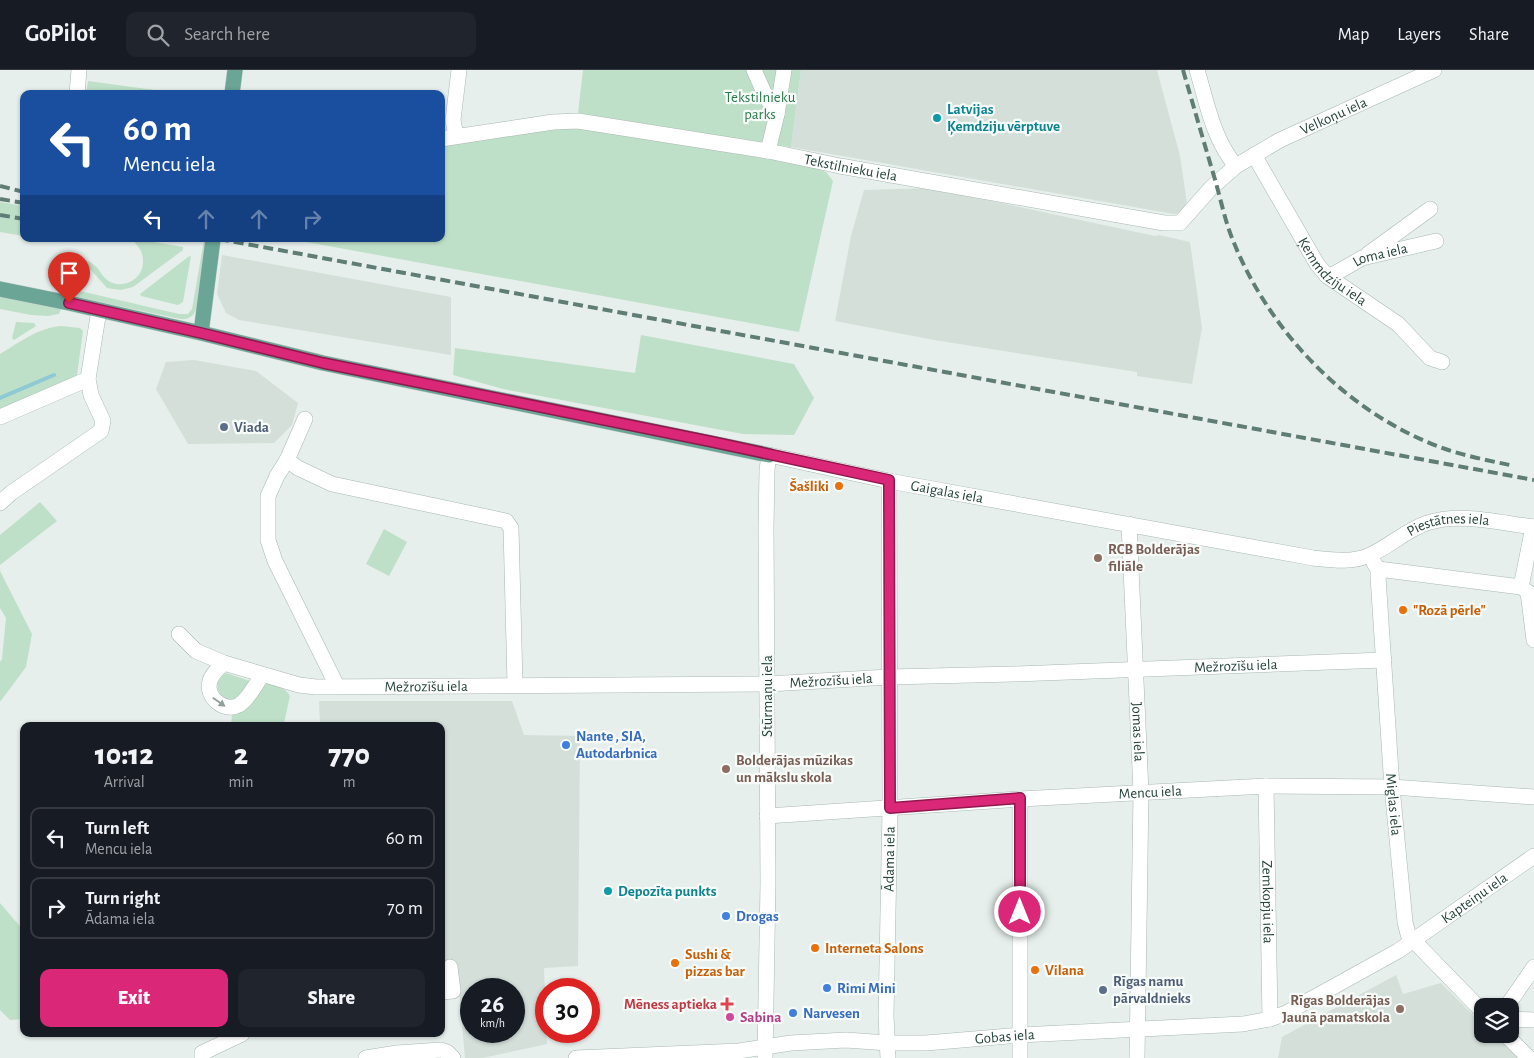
<!DOCTYPE html>
<html lang="en">
<head>
<meta charset="utf-8">
<style>
  body { margin:0; font-family:"Alegreya Sans",sans-serif; background:#20242c; color:#f1f3f6; height:100vh; display:flex; flex-direction:column; font-size:19px; white-space:nowrap }
  * { box-sizing:border-box; margin:0 }
  p { font-size:16px; color:#9ea1a6 }
  .icon { flex:none; width:28px; height:28px; fill:none; stroke:currentColor; stroke-width:2; stroke-linecap:round; stroke-linejoin:round }
  .map { position:relative; flex:1; overflow:hidden }
  .side { position:absolute; left:20px; top:652px; width:425px; height:315px; display:flex; flex-direction:column; background:#171b24; border-radius:10px; box-shadow:0 1px 4px #0004 }
  .side>* { flex:none }
  .banner { position:absolute; left:20px; top:20px; width:425px; height:152px; border-radius:10px; box-shadow:0 1px 4px #0004; background:#1a4fa0; color:#fff; overflow:hidden }
  .controls { position:absolute; left:1474px; top:928px; display:grid; gap:10px }
  .controls a { display:grid; place-items:center; width:45px; height:45px; border-radius:10px; background:#171b24; box-shadow:0 1px 4px #0004; font-size:25px }
  .speed { position:absolute; left:460px; top:908px; display:flex; gap:10px; font-size:25px; font-weight:700; text-align:center }
  .speed>* { display:grid; place-content:center; width:65px; height:65px; border-radius:50%; background:#171b24; box-shadow:0 1px 4px #0004; line-height:1 }
  .speed small { font-size:12px; font-weight:400 }
  .speed .limit { border:8px solid #d22; background:#fff; color:#111 }
  .pin { position:absolute; display:grid; place-items:center; width:42px; height:42px; color:#fff; margin:-51px -21px; border-radius:50% 50% 50% 0; rotate:-45deg; box-shadow:0 0 5px #0007 }
  .pin .icon { rotate:45deg }
  .me { position:absolute; width:55px; margin:-28px; rotate:0deg; stroke-linejoin:round; filter:drop-shadow(0 0 4px #0008) }
  .turn { display:flex; align-items:center; gap:18px; height:105px; padding:0 20px; font-size:22px }
  .turn .icon { width:65px; height:65px; stroke-width:2.5 }
  .turn b { display:block; font-size:35px; line-height:42px }
  .lanes { display:flex; align-items:center; height:48px; padding:0 20px; background:#0003; justify-content:center; gap:25px; direction:ltr }
  .lanes .off { opacity:.35 }
  .eta { display:flex; justify-content:space-evenly; align-items:center; height:85px; text-align:center }
  .eta b { font-size:30px; font-weight:800; line-height:35px }
  .button { display:flex; gap:10px; margin-top:auto; padding:10px 20px }
  .button a { flex:1; height:58px; border-radius:10px; background:#db2777; color:#fff; font-size:20px; font-weight:800; line-height:58px; text-align:center }
  .button a+a { background:#20242c; color:#f1f3f6 }
  ul { padding:0; list-style:none }
  li { display:flex; align-items:center; gap:15px; height:62px; margin:0 10px 8px; padding:0 10px; border:2px solid #363941; border-radius:10px }
  li div { flex:1 }
  li b { display:block; font-size:19px }
  li em { font-style:normal }
  header { display:flex; align-items:center; gap:30px; box-sizing:border-box; height:70px; padding:0 25px; background:#171b24; border-bottom:1px solid #363941 }
  header strong { font-size:24px }
  nav { display:flex; gap:28px; margin-inline-start:auto; font-size:18px }
  .search { width:350px; height:45px; background:#20242c; display:flex; align-items:center; gap:12px; box-sizing:border-box; padding:0 18px; border-radius:10px; color:#9ea1a6; font-size:19px }
  .map>svg:first-child { display:block }
  .built { fill:#d4dfda; fill-rule:evenodd }
  .green { fill:#bfe0c8 }
  .lines { fill:none; stroke-linecap:round; stroke-linejoin:round }
  .stream { stroke:#8ec9d4; stroke-width:4 }
  .minor-casing { stroke:#a8b8b2; stroke-width:16 }
  .major-casing { stroke:#c2cac8; stroke-width:16 }
  .minor { stroke:#fff; stroke-width:15 }
  .major { stroke:#6aa596; stroke-width:15 }
  .rail { stroke:#5f7d75; stroke-width:4; stroke-dasharray:10 5; stroke-linecap:butt }
  .oneway { fill:#92a09c }
  .route-casing { stroke:#8e194d; stroke-width:12 }
  .route { stroke:#db2777; stroke-width:9 }
  .culture-dot { fill:#0f9aa8; stroke:#f7fbf9; stroke-width:2 }
  .service-dot { fill:#5c6f8a; stroke:#f7fbf9; stroke-width:2 }
  .food-dot { fill:#e8710a; stroke:#f7fbf9; stroke-width:2 }
  .education-dot { fill:#8d6e63; stroke:#f7fbf9; stroke-width:2 }
  .shop-dot { fill:#3f7fe0; stroke:#f7fbf9; stroke-width:2 }
  .health-dot { fill:#e0444e; stroke:#f7fbf9; stroke-width:2 }
  .hotel-dot { fill:#d1479c; stroke:#f7fbf9; stroke-width:2 }
  .labels { text-anchor:middle; stroke-width:4.5; stroke-linejoin:round; paint-order:stroke }
  .park-label { font-size:15px; fill:#2d7a4b; stroke:#f7fbf9 }
  .culture-label { font-size:15px; font-weight:bold; fill:#0d838f; stroke:#f7fbf9; text-anchor:start }
  .street-label { font-size:15px; fill:#24423a; stroke:#f7fbf9 }
  .service-label { font-size:15px; font-weight:bold; fill:#4e5e75; stroke:#f7fbf9; text-anchor:start }
  .food-label { font-size:15px; font-weight:bold; fill:#c56008; stroke:#f7fbf9; text-anchor:start }
  .education-label { font-size:15px; font-weight:bold; fill:#785e54; stroke:#f7fbf9; text-anchor:start }
  .shop-label { font-size:15px; font-weight:bold; fill:#366cbe; stroke:#f7fbf9; text-anchor:start }
  .health-label { font-size:15px; font-weight:bold; fill:#be3a42; stroke:#f7fbf9; text-anchor:end }
  .hotel-label { font-size:15px; font-weight:bold; fill:#b23c85; stroke:#f7fbf9; text-anchor:start }
</style>
</head>
<body>
<header>
<strong>GoPilot</strong>
<div class="search"><svg class="icon" aria-label="search" viewBox="0 0 24 24"><circle cx="10" cy="10" r="6"/><path d="M15 15l6 6"/></svg>Search here</div>
<nav><a>Map</a><a>Layers</a><a>Share</a></nav>
</header>
<div class="map">
<svg width="1534" height="988" viewBox="0 0 1534 988">
  <rect width="100%" height="100%" fill="#e6efeb"/>
  <path class="built" d="M801 0H1157L1180 86 1187 133 1181 142 1174 144 791 77Z
    M930 118 1155 166 1159 165 1190 172 1202 258 1192 314 1137 306V302L934 270 835 251 851 166 864 120Z
    M222 185 451 227V285L239 250 226 243 217 224Z
    M194 290 256 301 298 333 292 355 274 373 188 374 156 319 166 292Z
    M319 631H512L524 665 580 666 578 896 544 898 547 974 483 988H465L457 896 441 897V656H320ZM471 919H514V961H471Z
    M1396 905 1403 924 1441 913 1482 954V964H1493L1518 988H1278L1282 967Z"/>
  <path class="green" d="M583 0H801L791 77 578 43Z
    M88 11 184 24H86Z
    M551 57 588 59 810 96 826 102 833 111 799 262 290 169H441V76Z
    M0 132 24 136V166L0 162Z
    M136 169 183 177V180L133 217 121 220 107 218 83 191 79 194 80 189C85 190 90 191 94 195 99 198 100 203 104 207 113 217 126 216 136 208 141 203 143 198 143 191 143 183 140 178 135 173Z
    M204 170H206L197 236C195 245 190 250 180 249L77 227 76 224 80 221 179 244H188L192 239Z
    M191 186 183 232 178 235 141 226 140 224 188 187Z
    M0 227 61 239 59 244 48 246 31 245 0 239Z
    M16 252 34 253 36 256 14 270 12 268Z
    M61 256 80 258 83 261 77 305 67 312 0 343V284C20 272 38 258 61 256Z
    M641 265 794 294 814 328 794 365 743 364 503 319 453 305 455 278 635 303Z
    M40 432 57 451 0 495V465Z
    M384 459 407 472 389 506 366 494Z
    M0 501 32 564 26 597 0 632V592L2 589 6 548 0 538Z
    M226 603 250 611 236 631 222 627C215 618 216 610 226 603Z
    M264 613C273 616 286 617 290 626L284 653 281 656H231L232 644Z
    M0 833 24 861V949L10 950 0 940Z"/>
  <g class="lines">
    <path class="stream" d="M0 328 54 305"/>
    <defs>
      <g id="minor">
        <path d="M754 0 766 27 777 44"/>
        <path d="M1197 0C1207 33 1213 69 1236 96"/>
        <path d="M77 24 79 0"/>
        <path d="M456 66 453 50 459 0"/>
        <path id="s1" d="M441 69 553 52 578 51 768 81 840 96 1164 153H1180L1211 118 1236 96 1280 70 1434 0"/>
        <path d="M768 81 777 44 784 0"/>
        <path id="s2" d="M1254 85 1317 194 1327 206 1398 254 1430 288 1442 292"/>
        <path d="M1368 184 1430 139"/>
        <path id="s3" d="M1327 206 1336 203 1362 188 1436 171"/>
        <path d="M0 347 88 309"/>
        <path d="M305 349 287 390 277 406 268 426V470L275 491 337 616"/>
        <path d="M287 390 298 398 332 414 506 451 511 458 515 614"/>
        <path d="M0 433 11 423 101 361 103 351 91 325 88 309 99 240"/>
        <path id="s4" d="M1129 454 1141 722 1137 988"/>
        <path d="M1374 493 1378 499 1521 517 1528 522 1534 570"/>
        <path id="s5" d="M1378 499V507L1392 717 1405 852 1408 864 1414 871 1482 941"/>
        <path d="M1521 517 1533 457"/>
        <path id="s6" d="M179 564 196 581 224 593 299 615 316 617 768 614 889 607 1014 604 1384 590"/>
        <path d="M224 593C219 598 212 603 210 611 205 627 224 643 239 635 249 629 255 614 263 605"/>
        <path id="s7" d="M1266 716 1270 949"/>
        <path d="M1020 729V988"/>
        <path id="s8" d="M767 746 1020 729 1266 716 1392 717 1534 727"/>
        <path d="M441 922 453 921 450 897"/>
        <path d="M1507 936 1534 897"/>
        <path d="M1510 949 1534 950"/>
        <path d="M1505 964 1529 988"/>
        <path d="M202 988V983L242 964"/>
        <path d="M366 988 397 983 441 980 447 982 453 988"/>
        <path id="s9" d="M576 988 739 981 791 973 846 970 888 973H926L1020 965 1243 954 1270 949 1286 943 1398 881 1534 786"/>
        <path id="s10" d="M765 988 768 813 766 458 767 400 769 385 889 411 1313 488C1332 490 1352 493 1370 485 1390 476 1406 460 1427 453 1461 442 1500 453 1534 457"/>
        <path id="s11" d="M888 988 886 946 890 738 889 411"/>
      </g>
      <path id="major" d="M232 24 235 0
        M0 219 69 233 201 263 323 293 769 385
        M201 263 213 169"/>
    </defs>
    <use href="#minor" class="minor-casing"/>
    <use href="#major" class="major-casing"/>
    <use href="#minor" class="minor"/>
    <use href="#major" class="major"/>
    <path class="rail" d="M1183 0C1194 38 1205 76 1216 113 1221 131 1225 150 1232 168 1268 260 1344 340 1437 376 1460 385 1486 390 1510 395
      M0 116 24 122
      M0 129 24 133
      M0 145 24 149
      M219 169 1534 410"/>
  </g>
  <defs><path id="oneway-solid" d="M-6-.8H1V-3.2L6.5 0L1 3.2V.8H-6Z" transform="scale(1.25)"/></defs>
  <use class="oneway" href="#oneway-solid" transform="translate(219 632) rotate(35)"/>
  <g class="lines">
    <defs>
      <path id="route" d="M69 233 201 263 323 293 713 372 889 410 890 738 1020 728V842"/>
    </defs>
    <use href="#route" class="route-casing"/>
    <use href="#route" class="route"/>
  </g>
  <g class="culture-dot">
    <circle cx="937" cy="48" r="5"/>
    <circle cx="608" cy="821" r="5"/>
  </g>
  <g class="service-dot">
    <circle cx="224" cy="357" r="5"/>
    <circle cx="1103" cy="920" r="5"/>
  </g>
  <g class="food-dot">
    <circle cx="839" cy="416" r="5"/>
    <circle cx="1403" cy="540" r="5"/>
    <circle cx="815" cy="878" r="5"/>
    <circle cx="675" cy="893" r="5"/>
    <circle cx="1035" cy="900" r="5"/>
  </g>
  <g class="education-dot">
    <circle cx="1098" cy="488" r="5"/>
    <circle cx="726" cy="699" r="5"/>
    <circle cx="1400" cy="939" r="5"/>
  </g>
  <g class="shop-dot">
    <circle cx="566" cy="675" r="5"/>
    <circle cx="726" cy="846" r="5"/>
    <circle cx="827" cy="918" r="5"/>
    <circle cx="793" cy="943" r="5"/>
  </g>
  <path class="health-dot" d="M724.5 926.5h5v5h5v5h-5v5h-5v-5h-5v-5h5z"/>
  <circle class="hotel-dot" cx="730" cy="947" r="5"/>
  <g class="labels">
    <g class="park-label">
      <text x="760" y="32">Tekstilnieku<tspan x="760" dy="17">parks</tspan></text>
    </g>
    <g class="culture-label">
      <text x="947" y="44">Latvijas<tspan x="947" dy="17">Ķemdziju vērptuve</tspan></text>
      <text x="618" y="826">Depozīta punkts</text>
    </g>
    <g class="street-label">
      <text dy="5" stroke="none"><textPath href="#s1" startOffset="939">Velkoņu iela</textPath></text>
      <text dy="5" stroke="none"><textPath href="#s1" startOffset="415">Tekstilnieku iela</textPath></text>
      <text dy="5" stroke="none"><textPath href="#s3" startOffset="58">Loma iela</textPath></text>
      <text dy="5" stroke="none"><textPath href="#s2" startOffset="142">Ķemmdziju iela</textPath></text>
      <text dy="5" stroke="none"><textPath href="#s10" startOffset="785">Gaigalas iela</textPath></text>
      <text dy="5" stroke="none"><textPath href="#s10" startOffset="1301">Piestātnes iela</textPath></text>
      <text dy="5" stroke="none"><textPath href="#s6" startOffset="1070">Mežrozīšu iela</textPath></text>
      <text dy="5" stroke="none"><textPath href="#s6" startOffset="665">Mežrozīšu iela</textPath></text>
      <text dy="5" stroke="none"><textPath href="#s6" startOffset="260">Mežrozīšu iela</textPath></text>
      <text transform="translate(767 626) rotate(-90)" y="5">Stūrmaņu iela</text>
      <text dy="5" stroke="none"><textPath href="#s4" startOffset="208">Jomas iela</textPath></text>
      <text dy="5" stroke="none"><textPath href="#s8" startOffset="384">Mencu iela</textPath></text>
      <text dy="5" stroke="none"><textPath href="#s5" startOffset="236">Miglas iela</textPath></text>
      <text dy="5" stroke="none"><textPath href="#s11" startOffset="199">Ādama iela</textPath></text>
      <text dy="5" stroke="none"><textPath href="#s9" startOffset="934">Kapteiņu iela</textPath></text>
      <text dy="5" stroke="none"><textPath href="#s7" startOffset="116">Zemkopju iela</textPath></text>
      <text dy="5" stroke="none"><textPath href="#s9" startOffset="430">Gobas iela</textPath></text>
    </g>
    <g class="service-label">
      <text x="234" y="362">Viada</text>
      <text x="1113" y="916">Rīgas namu<tspan x="1113" dy="17">pārvaldnieks</tspan></text>
    </g>
    <g class="food-label">
      <text x="829" y="421" text-anchor="end">Šašliki</text>
      <text x="1413" y="545">"Rozā pērle"</text>
      <text x="825" y="883">Interneta Salons</text>
      <text x="685" y="889">Sushi &amp;<tspan x="685" dy="17">pizzas bar</tspan></text>
      <text x="1045" y="905">Vilana</text>
    </g>
    <g class="education-label">
      <text x="1108" y="484">RCB Bolderājas<tspan x="1108" dy="17">filiāle</tspan></text>
      <text x="736" y="695">Bolderājas mūzikas<tspan x="736" dy="17">un mākslu skola</tspan></text>
      <text x="1390" y="935" text-anchor="end">Rīgas Bolderājas<tspan x="1390" dy="17">Jaunā pamatskola</tspan></text>
    </g>
    <g class="shop-label">
      <text x="576" y="671">Nante , SIA,<tspan x="576" dy="17">Autodarbnica</tspan></text>
      <text x="736" y="851">Drogas</text>
      <text x="837" y="923">Rimi Mini</text>
      <text x="803" y="948">Narvesen</text>
    </g>
    <g class="health-label">
      <text x="717" y="939">Mēness aptieka</text>
    </g>
    <g class="hotel-label">
      <text x="740" y="952">Sabina</text>
    </g>
  </g>
</svg>
<div class="controls">
<a><svg class="icon" aria-label="layers" viewBox="0 0 24 24"><path d="M12 4l9 5-9 5-9-5zM3 14l9 5 9-5"/></svg></a>
</div>
<div class="speed"><div>26<small>km/h</small></div><div class="limit">30</div></div>
<div class="pin" style="left:69px;top:233px;background:#d93025"><svg class="icon" aria-label="arrive" viewBox="0 0 24 24"><path d="M6 21V4h12l-3 4 3 4H6"/></svg></div>
<svg class="me" style="left:1020px;top:842px" viewBox="-20 -20 40 40"><circle r="17" fill="#db2777" stroke="#fff" stroke-width="3"/><path d="M0-11L8 9 0 5-8 9z" fill="#fff"/></svg>
<div class="banner">
<div class="turn"><svg class="icon" aria-label="left" viewBox="0 0 24 24"><path d="M17 20v-9H6M10 6l-5 5 5 5"/></svg><div><b>60 m</b>Mencu iela</div></div>
<div class="lanes"><svg class="icon" aria-label="left" viewBox="0 0 24 24"><path d="M17 20v-9H6M10 6l-5 5 5 5"/></svg><svg class="icon off" aria-label="ahead" viewBox="0 0 24 24"><path d="M12 20V5M6 11l6-6 6 6"/></svg><svg class="icon off" aria-label="ahead" viewBox="0 0 24 24"><path d="M12 20V5M6 11l6-6 6 6"/></svg><svg class="icon off" aria-label="right" viewBox="0 0 24 24"><path d="M7 20v-9h11M14 6l5 5-5 5"/></svg></div>
</div>
<section class="side">
<div class="eta">
<div><b>10:12</b><p>Arrival</p></div>
<div><b>2</b><p>min</p></div>
<div><b>770</b><p>m</p></div>
</div>
<ul>
<li><svg class="icon" aria-label="left" viewBox="0 0 24 24"><path d="M17 20v-9H6M10 6l-5 5 5 5"/></svg><div><b>Turn left</b><p>Mencu iela</p></div><em>60 m</em></li>
<li><svg class="icon" aria-label="right" viewBox="0 0 24 24"><path d="M7 20v-9h11M14 6l5 5-5 5"/></svg><div><b>Turn right</b><p>Ādama iela</p></div><em>70 m</em></li>
</ul>
<div class="button"><a>Exit</a><a>Share</a></div>
</section>
</div>
</body>
</html>
